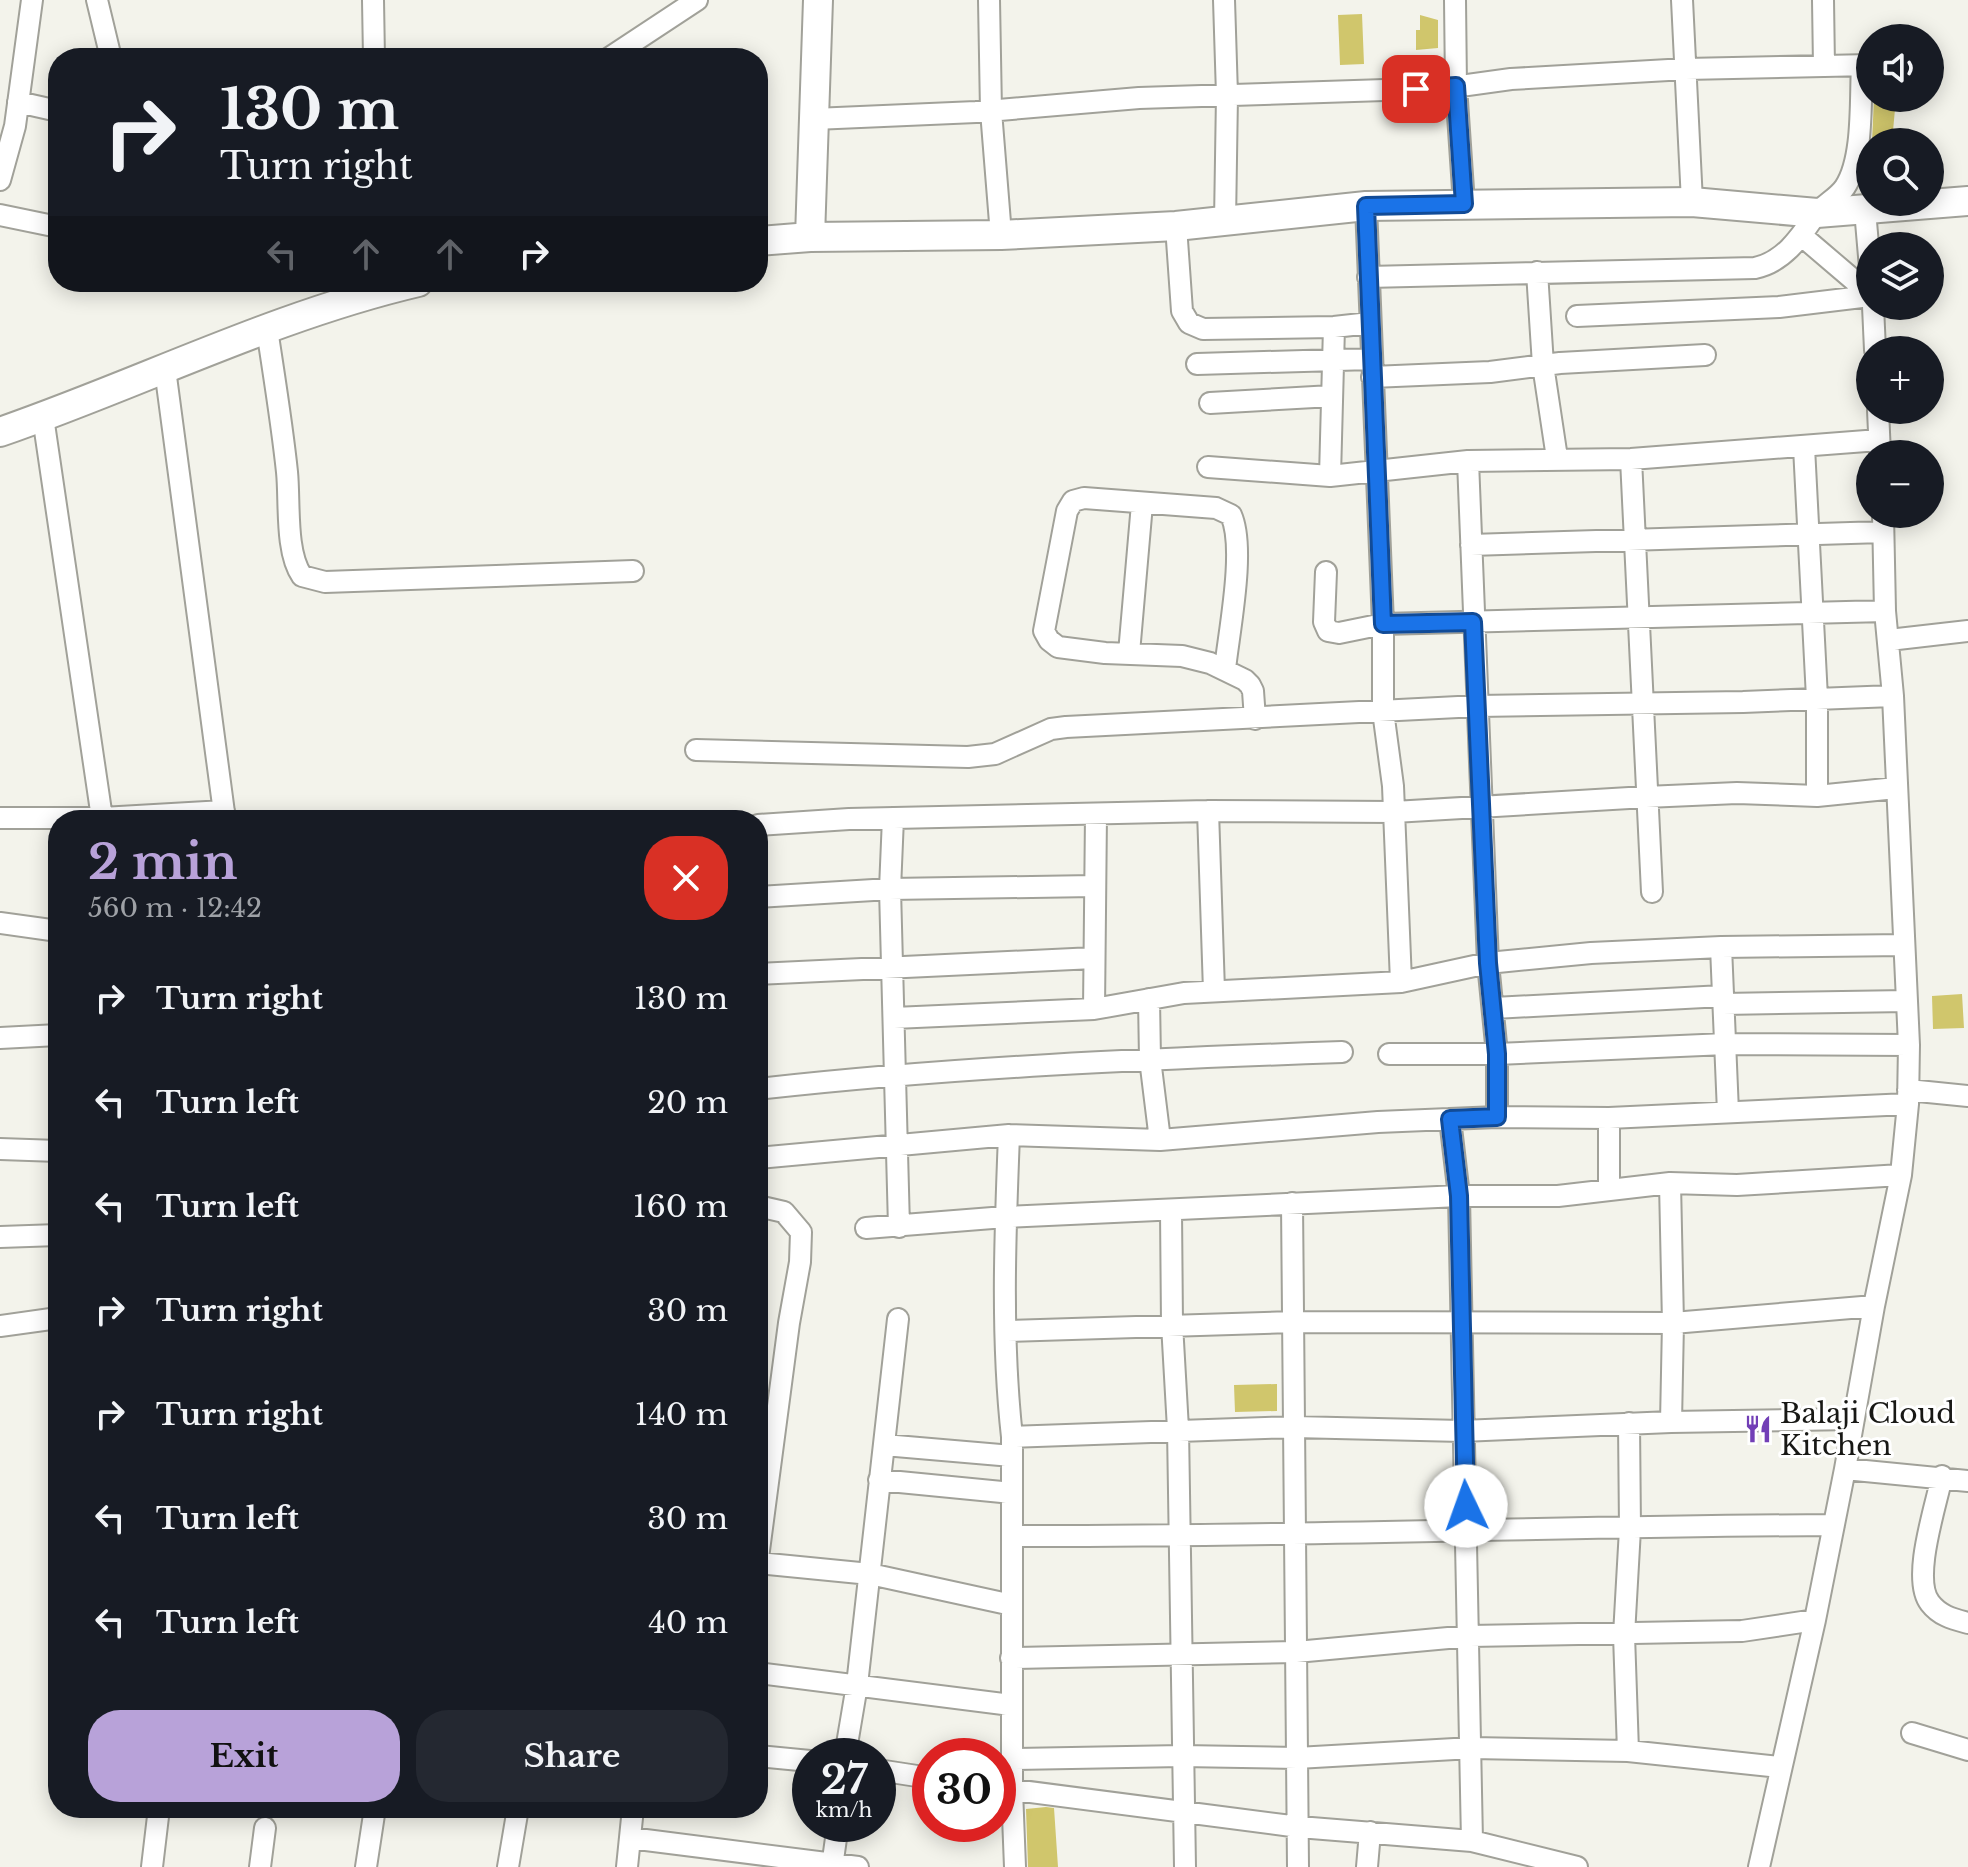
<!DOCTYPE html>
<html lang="en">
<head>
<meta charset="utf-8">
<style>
  body { margin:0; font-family:"Libre Baskerville",serif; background:#242831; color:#f1f3f6; height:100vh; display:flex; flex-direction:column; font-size:30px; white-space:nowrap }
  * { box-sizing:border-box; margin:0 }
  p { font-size:26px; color:#9ea1a6 }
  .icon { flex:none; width:44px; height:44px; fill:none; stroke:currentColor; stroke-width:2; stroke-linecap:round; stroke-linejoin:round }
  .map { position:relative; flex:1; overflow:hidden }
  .sheet { position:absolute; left:48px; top:810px; width:720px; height:1008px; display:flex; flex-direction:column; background:#171b24; border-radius:32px; box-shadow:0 4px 20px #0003 }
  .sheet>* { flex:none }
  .top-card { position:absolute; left:48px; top:48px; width:720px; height:244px; border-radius:32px; box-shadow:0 4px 20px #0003; background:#171b24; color:#f1f3f6; overflow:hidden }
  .controls { position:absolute; left:1856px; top:24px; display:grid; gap:16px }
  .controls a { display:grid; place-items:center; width:88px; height:88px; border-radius:50%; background:#171b24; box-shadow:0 4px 20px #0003; font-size:40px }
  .speed { position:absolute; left:792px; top:1738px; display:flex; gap:16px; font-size:40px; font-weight:700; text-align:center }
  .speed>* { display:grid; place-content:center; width:104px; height:104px; border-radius:50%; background:#171b24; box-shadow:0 4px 20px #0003; line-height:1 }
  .speed small { font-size:20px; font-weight:400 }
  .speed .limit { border:12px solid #d22; background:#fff; color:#111 }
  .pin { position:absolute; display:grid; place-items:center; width:68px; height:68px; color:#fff; margin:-34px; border-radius:16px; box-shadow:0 4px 12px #0006 }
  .me { position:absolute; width:88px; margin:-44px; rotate:357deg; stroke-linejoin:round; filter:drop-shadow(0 0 6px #0008) }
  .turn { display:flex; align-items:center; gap:28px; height:168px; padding:0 40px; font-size:36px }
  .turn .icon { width:104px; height:104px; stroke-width:2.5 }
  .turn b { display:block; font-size:56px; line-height:68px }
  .lanes { display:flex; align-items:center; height:76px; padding:0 40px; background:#0003; justify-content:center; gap:40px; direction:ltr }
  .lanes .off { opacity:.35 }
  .round { display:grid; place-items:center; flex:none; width:84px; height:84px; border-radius:32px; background:#242831 }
  .headline { display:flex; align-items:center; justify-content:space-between; height:136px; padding:0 40px }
  h1 { font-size:48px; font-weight:700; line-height:60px; color:#b8a2d9 }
  .button { display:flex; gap:16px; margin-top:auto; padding:16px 40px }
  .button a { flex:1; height:92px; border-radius:32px; background:#b8a2d9; color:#111; font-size:32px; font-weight:700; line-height:92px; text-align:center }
  .button a+a { background:#242831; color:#f1f3f6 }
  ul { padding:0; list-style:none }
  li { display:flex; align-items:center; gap:24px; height:104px; padding:0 40px }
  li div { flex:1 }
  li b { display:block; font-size:30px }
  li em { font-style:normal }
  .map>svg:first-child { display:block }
  .building { fill:#d0c66c }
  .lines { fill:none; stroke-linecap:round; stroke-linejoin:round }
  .street-casing { stroke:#a1a199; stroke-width:24 }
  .secondary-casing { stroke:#a1a199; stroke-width:32 }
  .street { stroke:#fff; stroke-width:20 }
  .secondary { stroke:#fff; stroke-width:28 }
  .route-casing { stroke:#114b97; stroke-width:20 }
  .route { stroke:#1a73e8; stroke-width:14 }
  .labels { text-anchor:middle; stroke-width:6; stroke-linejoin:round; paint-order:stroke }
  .poi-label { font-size:28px; fill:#181815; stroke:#fff; text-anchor:start }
</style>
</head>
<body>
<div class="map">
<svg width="1968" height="1867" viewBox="0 0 1968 1867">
  <rect width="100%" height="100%" fill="#f3f3eb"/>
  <path class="building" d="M1362 14 1364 64 1340 65 1338 15Z
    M1420 15 1438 20V48L1416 50V30H1420Z
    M1874 98H1896L1892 142H1872Z
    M1962 994 1964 1028 1933 1029 1932 996Z
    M1277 1384V1411L1235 1412 1234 1385Z
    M1046 1807 1054 1808 1058 1867H1028L1026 1809Z"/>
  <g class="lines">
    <defs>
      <path id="street" d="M97 0 111 58
        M373 0 374 58
        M989 0 991 111 1001 235
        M1224 0 1227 95 1225 222
        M1455 0 1456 86 1464 204
        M1682 0 1692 202
        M1823 0 1824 66
        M609 58 697 0
        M18 102 58 111
        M814 119 976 112 1139 98 1446 88 1511 79 1686 69 1870 65
        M0 180 15 126 32 0
        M1366 206 1383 624V711L1393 786 1401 982
        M1865 210 1870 268
        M0 215 58 227
        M1176 226 1182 311 1189 323 1203 329 1334 327 1370 323
        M1802 236 1870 294
        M1537 272 1543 365 1557 458
        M1368 277 1755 268C1783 262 1799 239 1814 217 1822 205 1837 199 1845 187 1864 158 1860 99 1862 65
        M1873 306 1875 350
        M1577 316 1779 307 1870 296
        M267 329C274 376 282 424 287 472 290 501 285 552 302 576L325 582 633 571
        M1197 364 1371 359
        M165 369 225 820
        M1372 377 1490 372 1560 363 1705 355
        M1210 403 1332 396
        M1878 410 1880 454
        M43 417 102 818
        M1804 447 1817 698V796
        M1631 459 1652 892
        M1468 461 1488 963 1497 1054V1117
        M1208 467 1330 476 1468 461 1631 459 1879 440
        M1330 476 1334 327
        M1471 545 1883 532
        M1326 572 1324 622 1328 631 1339 633 1383 624 1885 611
        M1889 640 1968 631
        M1129 653 1142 504
        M1225 669C1229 631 1246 548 1231 515L1216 508 1084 498 1073 501 1067 511 1044 631 1049 640 1058 647 1105 653 1182 656 1210 663 1245 680 1250 685 1253 691 1255 719
        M696 750 968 757 995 754 1051 729 1066 727 1478 706 1743 702 1893 696
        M1208 811 1214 991
        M0 818H102L224 811
        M893 818 890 889 899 1227
        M758 825 849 819 1208 811 1394 812 1646 797 1737 793 1817 796 1896 788
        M758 897 890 889 1094 886
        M0 923 58 931
        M1721 947 1728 1112
        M758 974 1094 958
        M1149 999 1150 1059 1160 1140
        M1723 1004 1907 1001
        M1494 1008 1723 996
        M1094 1009 1096 814
        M894 1018 1094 1009 1184 993 1401 982 1488 963 1591 953 1721 947 1904 945
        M0 1038 58 1035
        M1389 1054H1497L1726 1044 1909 1045
        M758 1089C952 1067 1147 1059 1342 1052
        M1908 1090 1968 1096
        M1609 1118V1189
        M1450 1119 1459 1196 1472 1841
        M1009 1135C1005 1235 1001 1337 1012 1437V1790L1015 1867
        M0 1149 58 1151
        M758 1158 1009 1135 1160 1140 1378 1122 1497 1117 1609 1118 1908 1104
        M1292 1203 1298 1867
        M758 1206 784 1212 801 1232 800 1262 789 1323 758 1558
        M1171 1211 1172 1324 1178 1429 1185 1867
        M866 1228 1005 1217 1459 1196H1558L1670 1183 1737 1185 1901 1175
        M0 1237 58 1235
        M0 1326 58 1318
        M1007 1331 1292 1322 1673 1323 1874 1306
        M1671 1422 1854 1419
        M1012 1437 1294 1427 1462 1431 1671 1422 1673 1323 1670 1183
        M884 1445 1012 1456
        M1845 1469 1968 1481
        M1942 1476C1936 1506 1911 1579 1930 1603 1940 1616 1953 1619 1968 1623
        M879 1480 1012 1493
        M1012 1536C1286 1537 1560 1526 1834 1525
        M758 1563 870 1574 1012 1605
        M1011 1658 1296 1652 1470 1636 1742 1631 1815 1620
        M758 1673 1011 1705
        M1912 1733 1968 1750
        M1628 1751 1780 1767
        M758 1756 810 1761
        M845 1756 857 1685 898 1319
        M1012 1759 1182 1756 1297 1758 1472 1748 1628 1751 1624 1635 1630 1529 1629 1423
        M878 1770 930 1778
        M999 1788 1299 1827 1472 1841 1577 1867
        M630 1838 858 1867
        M152 1867 159 1808
        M260 1867 265 1828
        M366 1867 375 1808
        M508 1867 518 1808
        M627 1867 633 1808
        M832 1867 838 1824
        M1367 1867 1370 1832
        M1759 1867 1815 1620 1845 1469 1874 1306 1901 1175 1908 1104 1909 1045 1893 696 1885 611 1883 514"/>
      <path id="secondary" d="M810 237 818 0
        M758 241 810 237 1001 235 1176 226 1366 206 1692 202 1817 213 1968 201
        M0 432C139 384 273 316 418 282"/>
    </defs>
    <use href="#street" class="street-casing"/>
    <use href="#secondary" class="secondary-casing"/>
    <use href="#street" class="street"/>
    <use href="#secondary" class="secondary"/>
  </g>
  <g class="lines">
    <defs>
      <path id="route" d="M1416 89 1456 86 1464 204 1366 206 1383 624 1473 622 1488 963 1497 1054V1117L1450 1119 1459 1196 1466 1506"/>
    </defs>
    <use href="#route" class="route-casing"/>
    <use href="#route" class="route"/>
  </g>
  <defs>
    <symbol id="restaurant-bare" viewBox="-9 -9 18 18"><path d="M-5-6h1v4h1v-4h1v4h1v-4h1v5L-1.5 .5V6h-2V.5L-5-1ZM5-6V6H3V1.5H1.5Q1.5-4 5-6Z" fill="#723fb6" stroke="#fff" stroke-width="2.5" paint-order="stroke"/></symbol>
  </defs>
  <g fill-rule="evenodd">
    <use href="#restaurant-bare" x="1738" y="1409" width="40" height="40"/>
  </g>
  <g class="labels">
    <g class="poi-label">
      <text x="1780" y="1423">Balaji Cloud<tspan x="1780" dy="32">Kitchen</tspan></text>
    </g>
  </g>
</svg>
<div class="controls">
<a><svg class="icon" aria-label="sound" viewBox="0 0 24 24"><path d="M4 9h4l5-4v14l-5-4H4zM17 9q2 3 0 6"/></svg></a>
<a><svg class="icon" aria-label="search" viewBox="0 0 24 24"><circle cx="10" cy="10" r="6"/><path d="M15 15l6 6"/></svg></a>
<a><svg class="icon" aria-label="layers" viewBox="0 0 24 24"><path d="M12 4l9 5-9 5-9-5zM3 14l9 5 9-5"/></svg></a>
<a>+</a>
<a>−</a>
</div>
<div class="speed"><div>27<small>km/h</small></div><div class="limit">30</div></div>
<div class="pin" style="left:1416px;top:89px;background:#d93025"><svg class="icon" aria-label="arrive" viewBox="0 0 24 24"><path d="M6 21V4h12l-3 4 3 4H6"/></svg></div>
<svg class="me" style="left:1466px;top:1506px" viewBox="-20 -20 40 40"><circle r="19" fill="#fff"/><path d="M0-13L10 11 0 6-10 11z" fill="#1a73e8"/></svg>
<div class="top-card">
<div class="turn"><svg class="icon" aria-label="right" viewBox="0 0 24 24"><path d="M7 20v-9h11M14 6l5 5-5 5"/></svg><div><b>130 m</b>Turn right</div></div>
<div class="lanes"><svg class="icon off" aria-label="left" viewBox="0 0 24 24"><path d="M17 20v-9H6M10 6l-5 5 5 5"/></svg><svg class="icon off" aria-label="ahead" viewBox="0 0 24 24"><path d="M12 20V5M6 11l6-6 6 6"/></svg><svg class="icon off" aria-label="ahead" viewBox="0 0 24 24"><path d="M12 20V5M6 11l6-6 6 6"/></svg><svg class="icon" aria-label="right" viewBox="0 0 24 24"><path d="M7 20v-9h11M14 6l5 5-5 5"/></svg></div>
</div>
<section class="sheet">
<div class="headline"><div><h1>2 min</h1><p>560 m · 12:42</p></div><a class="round" style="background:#d93025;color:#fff"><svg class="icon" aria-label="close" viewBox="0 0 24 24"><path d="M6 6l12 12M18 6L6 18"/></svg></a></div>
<ul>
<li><svg class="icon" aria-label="right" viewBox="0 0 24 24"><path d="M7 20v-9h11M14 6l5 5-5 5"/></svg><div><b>Turn right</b></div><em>130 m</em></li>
<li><svg class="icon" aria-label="left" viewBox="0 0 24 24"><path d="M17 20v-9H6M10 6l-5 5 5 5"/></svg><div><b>Turn left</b></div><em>20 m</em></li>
<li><svg class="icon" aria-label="left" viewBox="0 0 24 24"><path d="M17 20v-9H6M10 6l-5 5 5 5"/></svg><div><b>Turn left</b></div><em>160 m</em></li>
<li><svg class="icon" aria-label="right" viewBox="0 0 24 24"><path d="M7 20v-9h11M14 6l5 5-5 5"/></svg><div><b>Turn right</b></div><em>30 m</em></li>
<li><svg class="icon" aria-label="right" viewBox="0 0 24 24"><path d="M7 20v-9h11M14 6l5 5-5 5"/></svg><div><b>Turn right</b></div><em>140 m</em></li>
<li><svg class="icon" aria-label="left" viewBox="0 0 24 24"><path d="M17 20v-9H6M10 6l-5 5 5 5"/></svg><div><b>Turn left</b></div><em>30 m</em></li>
<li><svg class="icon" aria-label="left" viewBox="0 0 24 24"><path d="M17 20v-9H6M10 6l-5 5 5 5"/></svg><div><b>Turn left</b></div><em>40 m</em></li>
</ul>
<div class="button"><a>Exit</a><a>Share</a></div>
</section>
</div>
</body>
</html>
